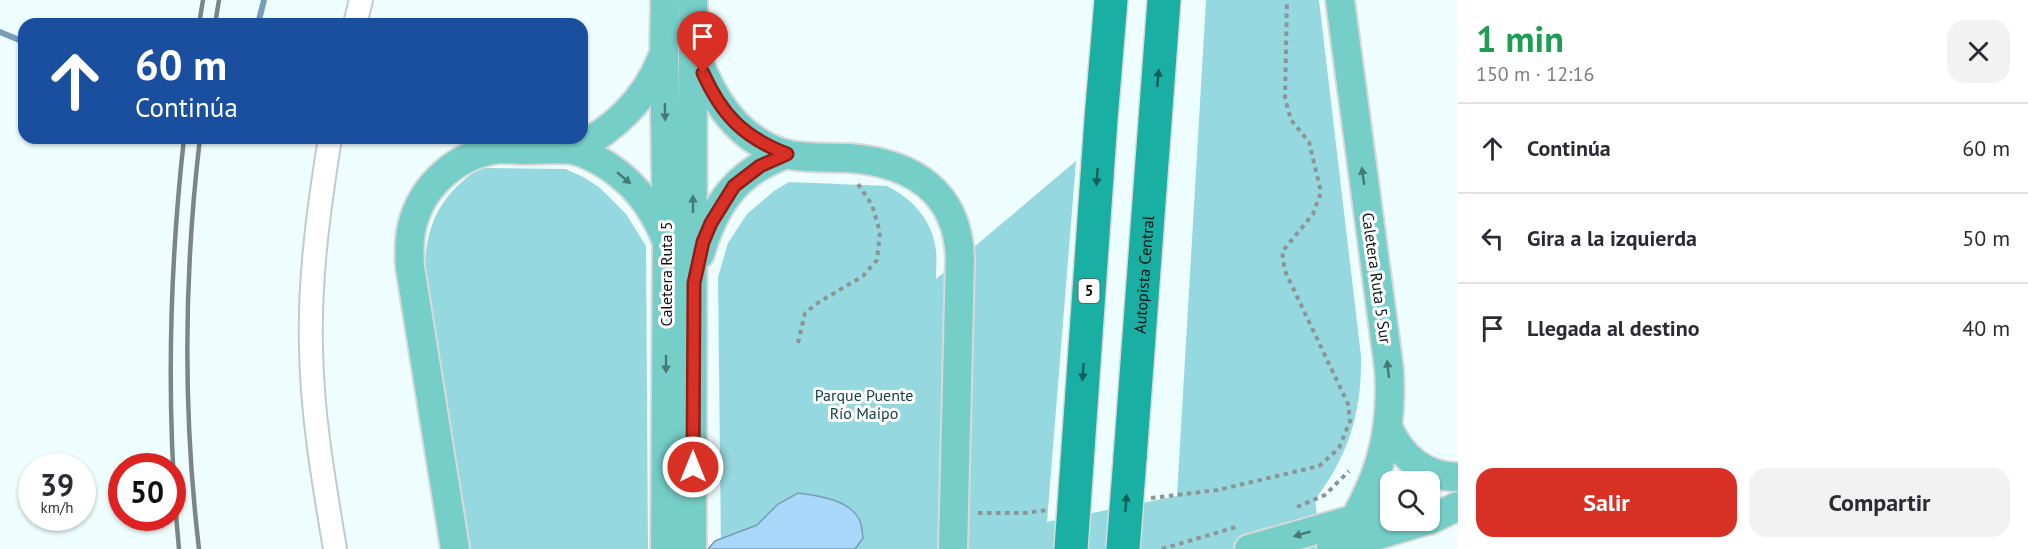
<!DOCTYPE html>
<html lang="es">
<head>
<meta charset="utf-8">
<style>
  body { margin:0; font-family:"PT Sans",sans-serif; background:#f2f2f3; color:#2b2b33; height:100vh; display:flex; flex-direction:column; font-size:22px; white-space:nowrap }
  * { box-sizing:border-box; margin:0 }
  p { font-size:20px; color:#7c7c81 }
  .icon { flex:none; width:33px; height:33px; fill:none; stroke:currentColor; stroke-width:2; stroke-linecap:round; stroke-linejoin:round }
  .map { position:relative; flex:1; overflow:hidden }
  .side { display:flex; flex-direction:column; background:#fff; width:570px }
  .side>* { flex:none }
  .hud { position:absolute; left:18px; top:18px; width:570px; height:126px; border-radius:18px; box-shadow:0 2px 4px #0004; background:#1a4fa0; color:#fff; overflow:hidden }
  .controls { position:absolute; left:1380px; top:471px; display:grid; gap:12px }
  .controls a { display:grid; place-items:center; width:60px; height:60px; border-radius:12px; background:#fff; box-shadow:0 2px 4px #0004; font-size:30px }
  .speed { position:absolute; left:18px; top:453px; display:flex; gap:12px; font-size:30px; font-weight:700; text-align:center }
  .speed>* { display:grid; place-content:center; width:78px; height:78px; border-radius:50%; background:#fff; box-shadow:0 2px 4px #0004; line-height:1 }
  .speed small { font-size:15px; font-weight:400 }
  .speed .limit { border:9px solid #d22; background:#fff; color:#111 }
  .pin { position:absolute; display:grid; place-items:center; width:51px; height:51px; color:#fff; margin:-62px -26px; border-radius:50% 50% 50% 0; rotate:-45deg; box-shadow:0 0 6px #0007 }
  .pin .icon { rotate:45deg }
  .me { position:absolute; width:66px; margin:-33px; rotate:0deg; stroke-linejoin:round; filter:drop-shadow(0 0 4px #0008) }
  .turn { display:flex; align-items:center; gap:21px; height:126px; padding:0 18px; font-size:27px }
  .turn .icon { width:78px; height:78px; stroke-width:2.5 }
  .turn b { display:block; font-size:42px; line-height:51px }
  .round { display:grid; place-items:center; flex:none; width:63px; height:63px; border-radius:18px; background:#f2f2f3 }
  .summary { display:flex; align-items:center; justify-content:space-between; height:102px; padding:0 18px }
  h1 { font-size:36px; font-weight:800; line-height:45px; color:#1e9e55 }
  .action { display:flex; gap:12px; margin-top:auto; padding:12px 18px }
  .action a { flex:1; height:69px; border-radius:18px; background:#d93025; color:#fff; font-size:24px; font-weight:800; line-height:69px; text-align:center }
  .action a+a { background:#f2f2f3; color:#2b2b33 }
  ul { padding:0; list-style:none }
  li { display:flex; align-items:center; gap:18px; height:90px; padding:0 18px; border-top:2px solid #e1e1e2 }
  li div { flex:1 }
  li b { display:block; font-size:22px }
  li em { font-style:normal }
  main { display:flex; flex:1; min-height:0 }
  .map>svg:first-child { display:block }
  .park { fill:#96d8df }
  .water { fill:#a7d8fc; stroke:#799db6; stroke-width:1.5 }
  .lines { fill:none; stroke-linecap:round; stroke-linejoin:round }
  .stream { stroke:#799db6; stroke-width:6 }
  .minor-casing { stroke:#beccce; stroke-width:26 }
  .major-casing { stroke:#d8d9d9; stroke-width:32 }
  .highway-casing { stroke:#d8d9d9; stroke-width:36 }
  .path { stroke:#8a9696; stroke-width:4; stroke-dasharray:4.5 4.5; stroke-linecap:butt }
  .minor { stroke:#fff; stroke-width:22 }
  .major { stroke:#75cfc8; stroke-width:28 }
  .highway { stroke:#19afa3; stroke-width:33 }
  .rail { stroke:#7c8687; stroke-width:4.5 }
  .highway-bridge-casing { stroke:#d8d9d9; stroke-width:36; stroke-linecap:butt }
  .highway-bridge { stroke:#19afa3; stroke-width:33 }
  .oneway { fill:#13605a }
  .oneway2 { fill:#467a76 }
  .route-casing { stroke:#8d1f18; stroke-width:15 }
  .route { stroke:#d93025; stroke-width:10 }
  .labels { text-anchor:middle; stroke-width:6; stroke-linejoin:round; paint-order:stroke }
  .shield { fill:#fff; stroke:#565959; stroke-width:1.5 }
  .shield-label { font-size:15px; font-weight:bold; fill:#0d1212 }
  .street-label { font-size:16px; fill:#0d1212; stroke:#fff }
  .park-label { font-size:16px; fill:#144044; stroke:#fff }
</style>
</head>
<body>
<main>
<div class="map">
<svg width="1458" height="549" viewBox="0 0 1458 549">
  <rect width="100%" height="100%" fill="#eefeff"/>
  <path class="park" d="M1206 0H1319L1361 356C1362 412 1349 454 1315 500L1321 549H721L718 277 728 243 747 214 774 191 789 182 887 186C913 199 933 221 936 251 937 260 936 270 936 279L1076 161 1047 522 1177 496Z
    M480 168 566 169 583 177 599 187 626 214 646 246 648 549H471L425 271C425 224 441 194 480 168Z"/>
  <path class="water" d="M798 493C819 496 848 499 859 519 862 524 862 533 863 538L855 549H708L715 541 757 525 778 504Z"/>
  <g class="lines">
    <path class="stream" d="M258 24 264 0
      M0 32 24 42"/>
    <defs>
      <path id="minor" d="M355 24 361 0
        M330 138C319 207 309 278 311 348 312 416 324 483 335 549"/>
      <path id="major" d="M665 0 664 53 667 242 665 549
        M692 40C706 89 732 139 786 154 804 159 830 157 849 158 912 163 958 191 960 259L953 549
        M574 150C614 129 645 101 662 58
        M700 254C714 205 737 171 787 154
        M1388 427C1401 457 1425 477 1458 477
        M1430 520 1458 506
        M1338 547C1376 487 1394 441 1389 369L1340 0
        M455 549 410 267C409 253 409 239 412 226 422 185 457 154 499 149 508 149 518 150 527 150 541 150 558 148 572 150 581 151 590 156 598 160 632 179 653 206 667 242
        M692 549 693 0
        M1249 549 1390 509
        M1331 549 1428 520"/>
      <g id="highway">
        <path id="s1" d="M1130 458 1164 0"/>
        <path d="M1077 463 1101 119 1111 0"/>
      </g>
    </defs>
    <use href="#minor" class="minor-casing"/>
    <use href="#major" class="major-casing"/>
    <use href="#highway" class="highway-casing"/>
    <path class="path" d="M798 343 805 313 819 302 863 276 877 260 880 232 872 205 858 184
      M1151 498 1218 490 1319 466 1339 448 1350 421 1348 404 1285 271 1282 252 1313 214 1321 192 1309 142 1291 120 1285 98 1287 0
      M1297 507 1325 495 1349 471
      M978 513H1025L1048 510
      M1162 549 1236 527"/>
    <use href="#minor" class="minor"/>
    <use href="#major" class="major"/>
    <use href="#highway" class="highway"/>
    <path class="rail" d="M199 24 203 0
      M215 24 219 0
      M179 549C166 413 169 274 184 138
      M199 549C183 414 184 273 200 138"/>
    <defs>
      <path id="highway-bridge" d="M1071 549 1077 463
        M1123 549 1130 458"/>
    </defs>
    <use href="#highway-bridge" class="highway-bridge-casing"/>
    <use href="#highway-bridge" class="highway-bridge"/>
  </g>
  <defs><path id="oneway-solid" d="M-6-.8H1V-3.2L6.5 0L1 3.2V.8H-6Z" transform="scale(1.5)"/></defs>
  <g class="oneway">
    <use href="#oneway-solid" transform="translate(1158 78) rotate(-85)"/>
    <use href="#oneway-solid" transform="translate(1097 177) rotate(94)"/>
    <use href="#oneway-solid" transform="translate(1083 372) rotate(94)"/>
    <use href="#oneway-solid" transform="translate(1126 503) rotate(-86)"/>
  </g>
  <g class="oneway2">
    <use href="#oneway-solid" transform="translate(665 112) rotate(89)"/>
    <use href="#oneway-solid" transform="translate(1363 176) rotate(-98)"/>
    <use href="#oneway-solid" transform="translate(624 178) rotate(40)"/>
    <use href="#oneway-solid" transform="translate(693 204) rotate(-90)"/>
    <use href="#oneway-solid" transform="translate(666 364) rotate(90)"/>
    <use href="#oneway-solid" transform="translate(1388 369) rotate(-96)"/>
    <use href="#oneway-solid" transform="translate(1302 534) rotate(164)"/>
  </g>
  <g class="lines">
    <defs>
      <path id="route" d="M693 467 694 283 703 242 711 223 734 186 760 166 787 154C743 137 722 115 703 73"/>
    </defs>
    <use href="#route" class="route-casing"/>
    <use href="#route" class="route"/>
  </g>
  <g class="labels">
    <rect class="shield" x="1078.5" y="279" width="21" height="24" rx="4.5"/>
    <g class="shield-label">
      <text x="1089" y="296">5</text>
    </g>
    <g class="street-label">
      <text transform="translate(666 274) rotate(-90)" y="6">Caletera Ruta 5</text>
      <text dy="6" stroke="none"><textPath href="#s1" startOffset="184">Autopista Central</textPath></text>
      <text transform="translate(1377 278) rotate(82)" y="6">Caletera Ruta 5 Sur</text>
    </g>
    <g class="park-label">
      <text x="864" y="401">Parque Puente<tspan x="864" dy="18">Río Maipo</tspan></text>
    </g>
  </g>
</svg>
<div class="controls">
<a><svg class="icon" aria-label="search" viewBox="0 0 24 24"><circle cx="10" cy="10" r="6"/><path d="M15 15l6 6"/></svg></a>
</div>
<div class="speed"><div>39<small>km/h</small></div><div class="limit">50</div></div>
<div class="pin" style="left:703px;top:73px;background:#d93025"><svg class="icon" aria-label="arrive" viewBox="0 0 24 24"><path d="M6 21V4h12l-3 4 3 4H6"/></svg></div>
<svg class="me" style="left:693px;top:467px" viewBox="-20 -20 40 40"><circle r="17" fill="#d93025" stroke="#fff" stroke-width="3"/><path d="M0-11L8 9 0 5-8 9z" fill="#fff"/></svg>
<div class="hud">
<div class="turn"><svg class="icon" aria-label="ahead" viewBox="0 0 24 24"><path d="M12 20V5M6 11l6-6 6 6"/></svg><div><b>60 m</b>Continúa</div></div>
</div>
</div>
<section class="side">
<div class="summary"><div><h1>1 min</h1><p>150 m · 12:16</p></div><a class="round"><svg class="icon" aria-label="close" viewBox="0 0 24 24"><path d="M6 6l12 12M18 6L6 18"/></svg></a></div>
<ul>
<li><svg class="icon" aria-label="ahead" viewBox="0 0 24 24"><path d="M12 20V5M6 11l6-6 6 6"/></svg><div><b>Continúa</b></div><em>60 m</em></li>
<li><svg class="icon" aria-label="left" viewBox="0 0 24 24"><path d="M17 20v-9H6M10 6l-5 5 5 5"/></svg><div><b>Gira a la izquierda</b></div><em>50 m</em></li>
<li><svg class="icon" aria-label="arrive" viewBox="0 0 24 24"><path d="M6 21V4h12l-3 4 3 4H6"/></svg><div><b>Llegada al destino</b></div><em>40 m</em></li>
</ul>
<div class="action"><a>Salir</a><a>Compartir</a></div>
</section>
</main>
</body>
</html>
